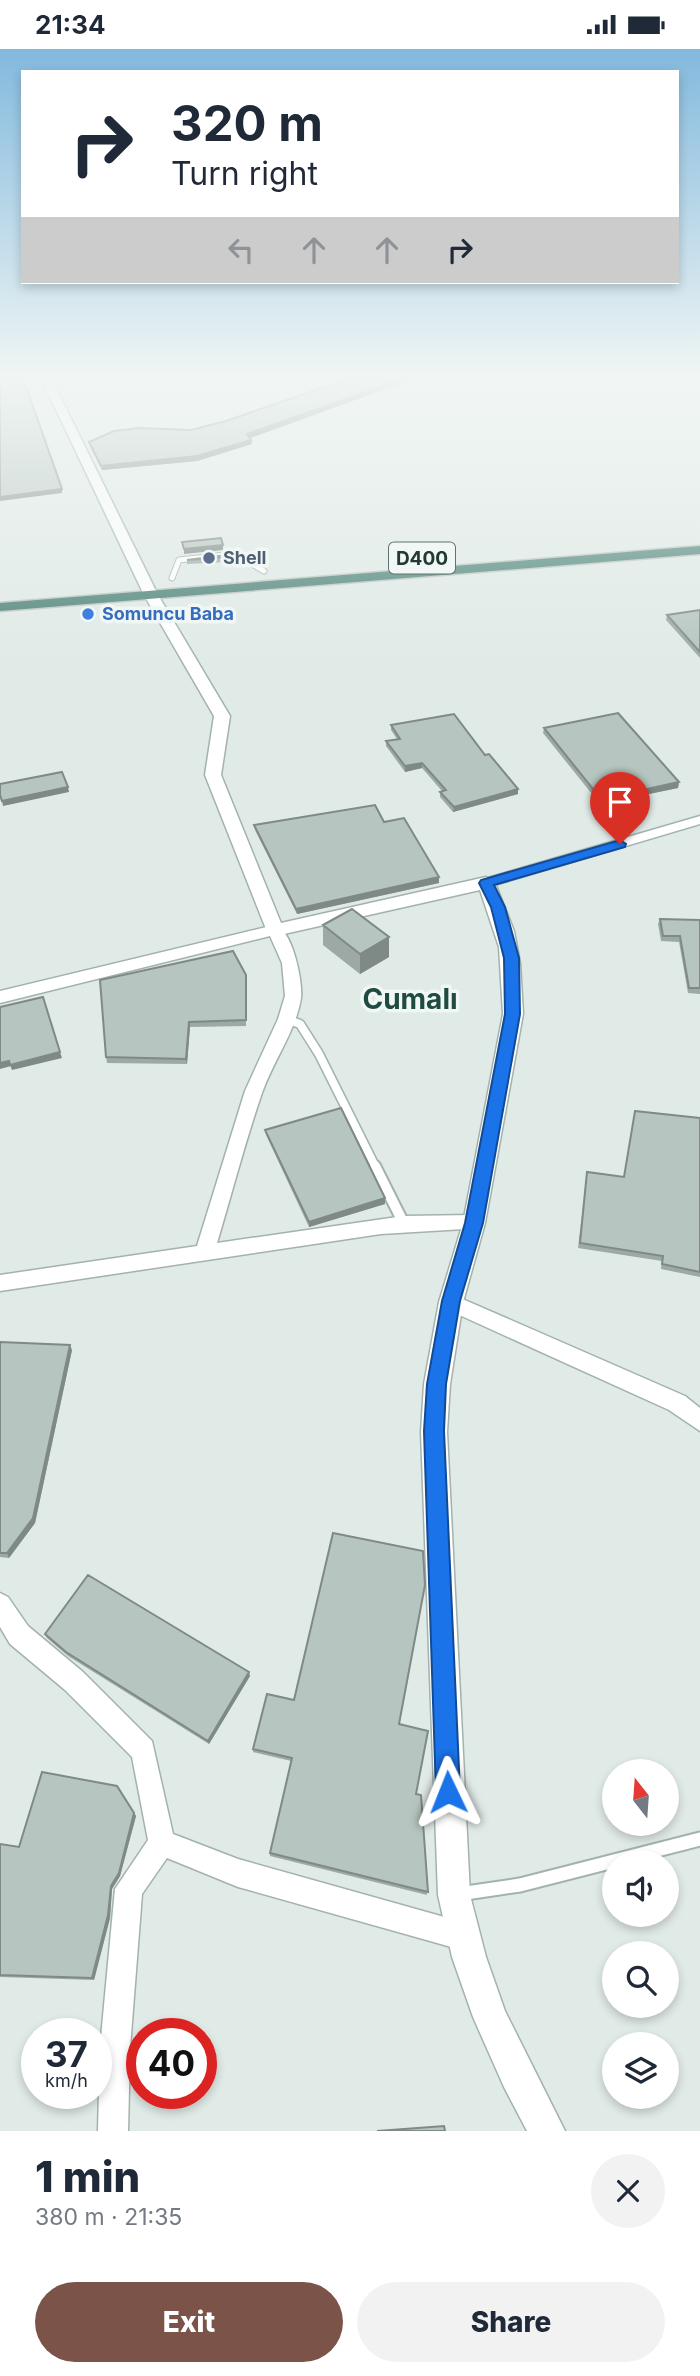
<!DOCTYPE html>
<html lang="en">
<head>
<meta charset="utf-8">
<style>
  body { margin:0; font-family:Inter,sans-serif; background:#f2f2f3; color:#1f2937; height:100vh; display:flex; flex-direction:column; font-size:26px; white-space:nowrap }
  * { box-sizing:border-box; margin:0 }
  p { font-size:23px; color:#747a83 }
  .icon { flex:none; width:38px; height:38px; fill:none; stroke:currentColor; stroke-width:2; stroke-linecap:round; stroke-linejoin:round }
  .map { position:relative; height:2082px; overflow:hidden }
  .panel { display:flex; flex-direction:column; background:#fff; flex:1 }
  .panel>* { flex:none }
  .hud { position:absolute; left:21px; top:21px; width:658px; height:214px; border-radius:0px; box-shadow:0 4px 10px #0003; background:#fff; color:#1f2937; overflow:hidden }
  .needle { width:46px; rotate:343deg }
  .tools { position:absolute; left:602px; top:1710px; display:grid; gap:14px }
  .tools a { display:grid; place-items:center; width:77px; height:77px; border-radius:50%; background:#fff; box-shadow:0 4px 10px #0003; font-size:35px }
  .speed { position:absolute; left:21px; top:1969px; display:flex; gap:14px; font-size:35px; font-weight:700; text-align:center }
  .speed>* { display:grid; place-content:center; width:91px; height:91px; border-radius:50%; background:#fff; box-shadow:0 4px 10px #0003; line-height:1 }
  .speed small { font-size:18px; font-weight:400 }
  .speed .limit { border:10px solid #d22; background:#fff; color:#111 }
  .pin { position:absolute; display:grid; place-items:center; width:60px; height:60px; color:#fff; margin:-72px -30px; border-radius:50% 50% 50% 0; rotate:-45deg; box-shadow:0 0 7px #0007 }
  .pin .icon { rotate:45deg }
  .me { position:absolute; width:77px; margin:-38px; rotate:358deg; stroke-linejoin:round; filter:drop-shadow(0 0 5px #0008) }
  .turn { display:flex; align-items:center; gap:24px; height:147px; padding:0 35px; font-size:32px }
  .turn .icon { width:91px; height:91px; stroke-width:2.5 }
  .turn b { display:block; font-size:49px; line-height:60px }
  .lanes { display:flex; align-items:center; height:66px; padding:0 35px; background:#0003; justify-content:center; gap:35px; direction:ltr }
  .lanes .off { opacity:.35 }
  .round { display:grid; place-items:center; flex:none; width:74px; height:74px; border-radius:37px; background:#f2f2f3 }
  .headline { display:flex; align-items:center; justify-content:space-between; height:119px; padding:0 35px }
  h1 { font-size:42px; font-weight:800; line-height:52px }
  .primary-button { display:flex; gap:14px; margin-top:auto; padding:14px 35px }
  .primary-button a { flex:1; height:80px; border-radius:42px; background:#7b5348; color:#fff; font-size:28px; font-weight:800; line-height:80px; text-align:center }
  .primary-button a+a { background:#f2f2f3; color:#1f2937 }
  .status { display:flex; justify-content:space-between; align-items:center; height:49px; padding:0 35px; background:#fff; direction:ltr }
  .status svg { height:19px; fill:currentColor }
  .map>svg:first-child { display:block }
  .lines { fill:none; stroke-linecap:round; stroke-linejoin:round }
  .service-far3-casing { stroke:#a3b2ad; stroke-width:7 }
  .service-far2-casing { stroke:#a3b2ad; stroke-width:11 }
  .service-far1-casing { stroke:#a3b2ad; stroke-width:14 }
  .service-casing { stroke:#a3b2ad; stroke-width:17 }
  .minor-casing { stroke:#a3b2ad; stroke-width:3 }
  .tertiary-casing { stroke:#a3b2ad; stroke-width:3 }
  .trunk-casing { stroke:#bdc4c2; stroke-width:3 }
  .service-far3 { stroke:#fff; stroke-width:5 }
  .service-far2 { stroke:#fff; stroke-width:8 }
  .service-far1 { stroke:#fff; stroke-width:10 }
  .service { stroke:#fff; stroke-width:13 }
  .minor { fill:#fff; fill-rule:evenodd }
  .tertiary { fill:#fff; fill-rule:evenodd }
  .trunk { fill:#4b8277; fill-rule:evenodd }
  .wall { fill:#9da9a4 }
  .shaded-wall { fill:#7f8a86 }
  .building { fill:#b6c5bf; stroke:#7f8a86; stroke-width:2 }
  .route { fill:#1a73e8; stroke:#114b97; stroke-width:2 }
  .service-dot { fill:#5c6f8a; stroke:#f0f7f4; stroke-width:2.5 }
  .shop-dot { fill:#3f7fe0; stroke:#f0f7f4; stroke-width:2.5 }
  .labels { text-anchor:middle; stroke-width:7; stroke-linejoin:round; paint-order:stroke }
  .far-service-label { font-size:18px; font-weight:bold; fill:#4e5e75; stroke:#f0f7f4; text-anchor:start }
  .far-shop-label { font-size:18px; font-weight:bold; fill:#366cbe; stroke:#f0f7f4; text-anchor:start }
  .shield { fill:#f0f7f4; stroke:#60736e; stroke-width:2 }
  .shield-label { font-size:19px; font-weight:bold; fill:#223a35 }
  .district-label { font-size:28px; font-weight:bold; fill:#1f4b42; stroke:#f0f7f4 }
</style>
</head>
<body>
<div class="status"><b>21:34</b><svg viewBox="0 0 49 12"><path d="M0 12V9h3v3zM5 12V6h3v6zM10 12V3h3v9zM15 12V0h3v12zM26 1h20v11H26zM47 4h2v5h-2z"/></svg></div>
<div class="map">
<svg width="700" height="2082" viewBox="0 0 700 2082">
  <rect width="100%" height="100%" fill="#e0eae6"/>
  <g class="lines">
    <defs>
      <path id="service-far3" d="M172 529 179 511 235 505 264 522"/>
      <path id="service-far2" d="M286 970 300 975 319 1005 376 1119"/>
      <path id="service-far1" d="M375 1117 403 1173"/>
      <path id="service" d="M459 1845 520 1836 700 1790"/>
      <path id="minor" d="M700 767V775L491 837 486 839 479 834 481 831Z
        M275 876C292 880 303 932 301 949 296 982 273 1012 262 1044 245 1093 232 1144 217 1194L404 1167 474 1166 481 1169 484 1174 481 1179 381 1185 0 1242V1226L197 1197 245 1042 278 970 285 947 282 914 270 887 0 954V942Z
        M451 1245 685 1347 700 1359V1382L669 1361 444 1259 441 1253 444 1247Z
        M0 1544 8 1548 28 1577 83 1623 152 1692 173 1785 238 1810 462 1873 472 1877 476 1887 472 1897 462 1901 238 1838 167 1809 142 1845 130 1999 128 2082H98L100 1999 115 1840 148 1791 132 1708 65 1641 10 1595 0 1578Z"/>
      <path id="tertiary" d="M41 329H51L158 546 230 667 221 726 281 874 486 828 495 834 514 882 520 914 523 965 485 1174 463 1253 450 1335 447 1383 470 1846 486 1908 505 1962 565 2082H527L504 2038 473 1968 452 1908 438 1846 421 1383 424 1335 439 1253 463 1174 503 965 499 898 480 841 275 887 268 885 205 726 214 667 144 546Z"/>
      <path id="trunk" d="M700 497V505L0 562V554Z"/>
    </defs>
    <use href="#service-far3" class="service-far3-casing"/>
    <use href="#service-far2" class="service-far2-casing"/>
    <use href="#service-far1" class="service-far1-casing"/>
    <use href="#service" class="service-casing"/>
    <use href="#minor" class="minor-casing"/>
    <use href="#tertiary" class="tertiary-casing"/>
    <use href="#trunk" class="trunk-casing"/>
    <use href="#service-far3" class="service-far3"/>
    <use href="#service-far2" class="service-far2"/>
    <use href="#service-far1" class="service-far1"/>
    <use href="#service" class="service"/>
    <use href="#minor" class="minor"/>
    <use href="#tertiary" class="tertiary"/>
    <use href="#trunk" class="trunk"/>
  </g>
  <path class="wall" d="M416 329 250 389 252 395 197 412 102 421 90 397 89 393 191 381Z
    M227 508V513L187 515V511Z
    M700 561V609L666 571 667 566Z
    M391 676 485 706 518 740V745L453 763 440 748V743L442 742 422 719 405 723 386 697V692L397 690 391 681Z
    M544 679 679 733 678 739 600 755 543 684Z
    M384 773 439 834 297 865 255 781 254 776Z
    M660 870 700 871V945L688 944 679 893 661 892 658 875Z
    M323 876 389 908 360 925 323 896Z
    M246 926V977L190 978 187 1015 107 1014 106 1008Z
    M700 1069V1228L661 1220 662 1212 578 1199 587 1123 623 1128Z
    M265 1081 385 1155 309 1178 266 1086Z
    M0 1293 72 1301 35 1474 9 1509 0 1508Z
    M45 1585 250 1627 209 1695 68 1607 47 1589Z
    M399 1675 417 1745 427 1846 270 1807V1804L291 1712 253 1703V1700Z
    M134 1764 136 1767 120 1827 112 1840 110 1869 94 1931 0 1928V1795L19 1798Z"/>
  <path class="shaded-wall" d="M404 329H416L248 390 247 385Z
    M251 391 252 395 197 412 102 421 101 417Z
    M62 440V444L0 452V448Z
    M223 496V501L184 505V500Z
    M422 714V719L405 723V717Z
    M679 733 678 739 600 755 601 750Z
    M68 738 69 743 3 757 2 752Z
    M518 740V745L453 763 454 758Z
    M439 828V834L297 865 296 860Z
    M389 888V908L360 925V905Z
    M189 973 190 978 187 1015 186 1010Z
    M60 1003 62 1009 12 1021 10 1016Z
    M9 1012 11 1017 0 1020V1014Z
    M385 1149V1155L309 1178V1173Z
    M70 1296 72 1301 35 1474 9 1509 7 1504Z
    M249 1623 250 1627 209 1695 208 1692Z
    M134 1764 136 1767 120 1827 112 1840 110 1869 94 1931 92 1929 111 1837Z"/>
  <path class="building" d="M0 329H23L62 440 0 448Z
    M350 329H404L247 385 251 391 197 407 101 417 89 393 114 382 139 379 191 381 226 372Z
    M221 489 223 496 184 500 182 493Z
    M226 506 227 508 187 511Z
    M700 561V603L667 566Z
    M618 664 679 733 601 750 544 679Z
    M454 665 485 706 489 705 518 740 454 758 440 743 446 741 422 714 405 717 386 692 400 690 391 676Z
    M62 723 68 738 2 752 0 746V735Z
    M375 756 384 773 404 769 439 828 296 860 254 776Z
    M352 860 389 888 360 905 323 876Z
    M660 870 700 871V939H689L680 887H663Z
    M233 902 246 926V971L189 973 186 1010 106 1008 100 931Z
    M43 948 60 1003 10 1016 9 1012 0 1014V958Z
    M341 1059 385 1149 309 1173 265 1081Z
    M635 1062 700 1069V1223L662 1215 663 1207 580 1194 587 1123 624 1128Z
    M0 1293 70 1296 33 1469 7 1504H0Z
    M333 1484 423 1502 425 1536 399 1675 428 1682 416 1745 421 1746 428 1843 270 1804 292 1709 253 1700 267 1645 294 1651Z
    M88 1526 249 1623 208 1692 66 1603 45 1585Z
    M42 1723 117 1737 134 1764 119 1824 111 1837 108 1866 92 1929 0 1926V1795L19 1798Z
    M444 2077 445 2082H377Z"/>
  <linearGradient id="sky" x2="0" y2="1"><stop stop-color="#82b9dd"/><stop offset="0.53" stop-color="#f1f6f4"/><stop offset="1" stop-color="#f1f6f4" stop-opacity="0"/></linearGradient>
  <rect width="700" height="620" fill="url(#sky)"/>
  <path class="route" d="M620 791 626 795 625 798 494 836 505 858 519 909 520 965 483 1174 460 1252 446 1335 444 1382 460 1743 456 1751 448 1755 439 1751 436 1743 424 1382 427 1335 442 1252 465 1174 505 965 504 909 491 858 479 834 481 831Z"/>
  <circle class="service-dot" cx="209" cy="509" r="7"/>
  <circle class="shop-dot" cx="88" cy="565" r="7"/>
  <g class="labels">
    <g class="far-service-label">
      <text x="223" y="515">Shell</text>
    </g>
    <g class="far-shop-label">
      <text x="102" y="571">Somuncu Baba</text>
    </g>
    <rect class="shield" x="389" y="493.5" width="66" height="31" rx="5"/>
    <g class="shield-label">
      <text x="422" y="516">D400</text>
    </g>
    <g class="district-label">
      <text x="410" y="960">Cumalı</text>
    </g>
  </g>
</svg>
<div class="tools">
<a><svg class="needle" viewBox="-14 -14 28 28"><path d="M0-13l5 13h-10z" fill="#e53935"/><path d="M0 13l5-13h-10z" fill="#747a83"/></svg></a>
<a><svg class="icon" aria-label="sound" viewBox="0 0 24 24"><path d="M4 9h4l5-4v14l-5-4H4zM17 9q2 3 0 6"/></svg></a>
<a><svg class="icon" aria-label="search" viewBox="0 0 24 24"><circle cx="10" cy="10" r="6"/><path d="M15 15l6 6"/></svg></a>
<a><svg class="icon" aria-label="layers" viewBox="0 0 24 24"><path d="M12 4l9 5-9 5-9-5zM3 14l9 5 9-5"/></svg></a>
</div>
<div class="speed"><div>37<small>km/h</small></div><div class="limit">40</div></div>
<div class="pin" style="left:620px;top:795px;background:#d93025"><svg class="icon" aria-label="arrive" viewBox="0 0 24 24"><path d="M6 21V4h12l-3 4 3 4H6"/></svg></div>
<svg class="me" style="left:448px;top:1743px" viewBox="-20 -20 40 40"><path d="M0-17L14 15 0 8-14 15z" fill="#1a73e8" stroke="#fff" stroke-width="4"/></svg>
<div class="hud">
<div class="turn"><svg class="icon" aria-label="right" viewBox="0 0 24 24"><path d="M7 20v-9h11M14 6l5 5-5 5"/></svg><div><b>320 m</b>Turn right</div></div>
<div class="lanes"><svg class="icon off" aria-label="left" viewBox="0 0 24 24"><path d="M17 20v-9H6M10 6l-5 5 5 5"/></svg><svg class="icon off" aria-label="ahead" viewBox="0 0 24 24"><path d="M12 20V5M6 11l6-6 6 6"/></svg><svg class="icon off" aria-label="ahead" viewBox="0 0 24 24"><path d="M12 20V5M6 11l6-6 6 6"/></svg><svg class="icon" aria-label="right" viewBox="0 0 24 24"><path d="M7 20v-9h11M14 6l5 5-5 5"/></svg></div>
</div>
</div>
<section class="panel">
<div class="headline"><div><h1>1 min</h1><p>380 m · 21:35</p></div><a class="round"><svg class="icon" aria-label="close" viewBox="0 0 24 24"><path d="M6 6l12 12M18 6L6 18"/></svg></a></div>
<div class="primary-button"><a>Exit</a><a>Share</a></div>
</section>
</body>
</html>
